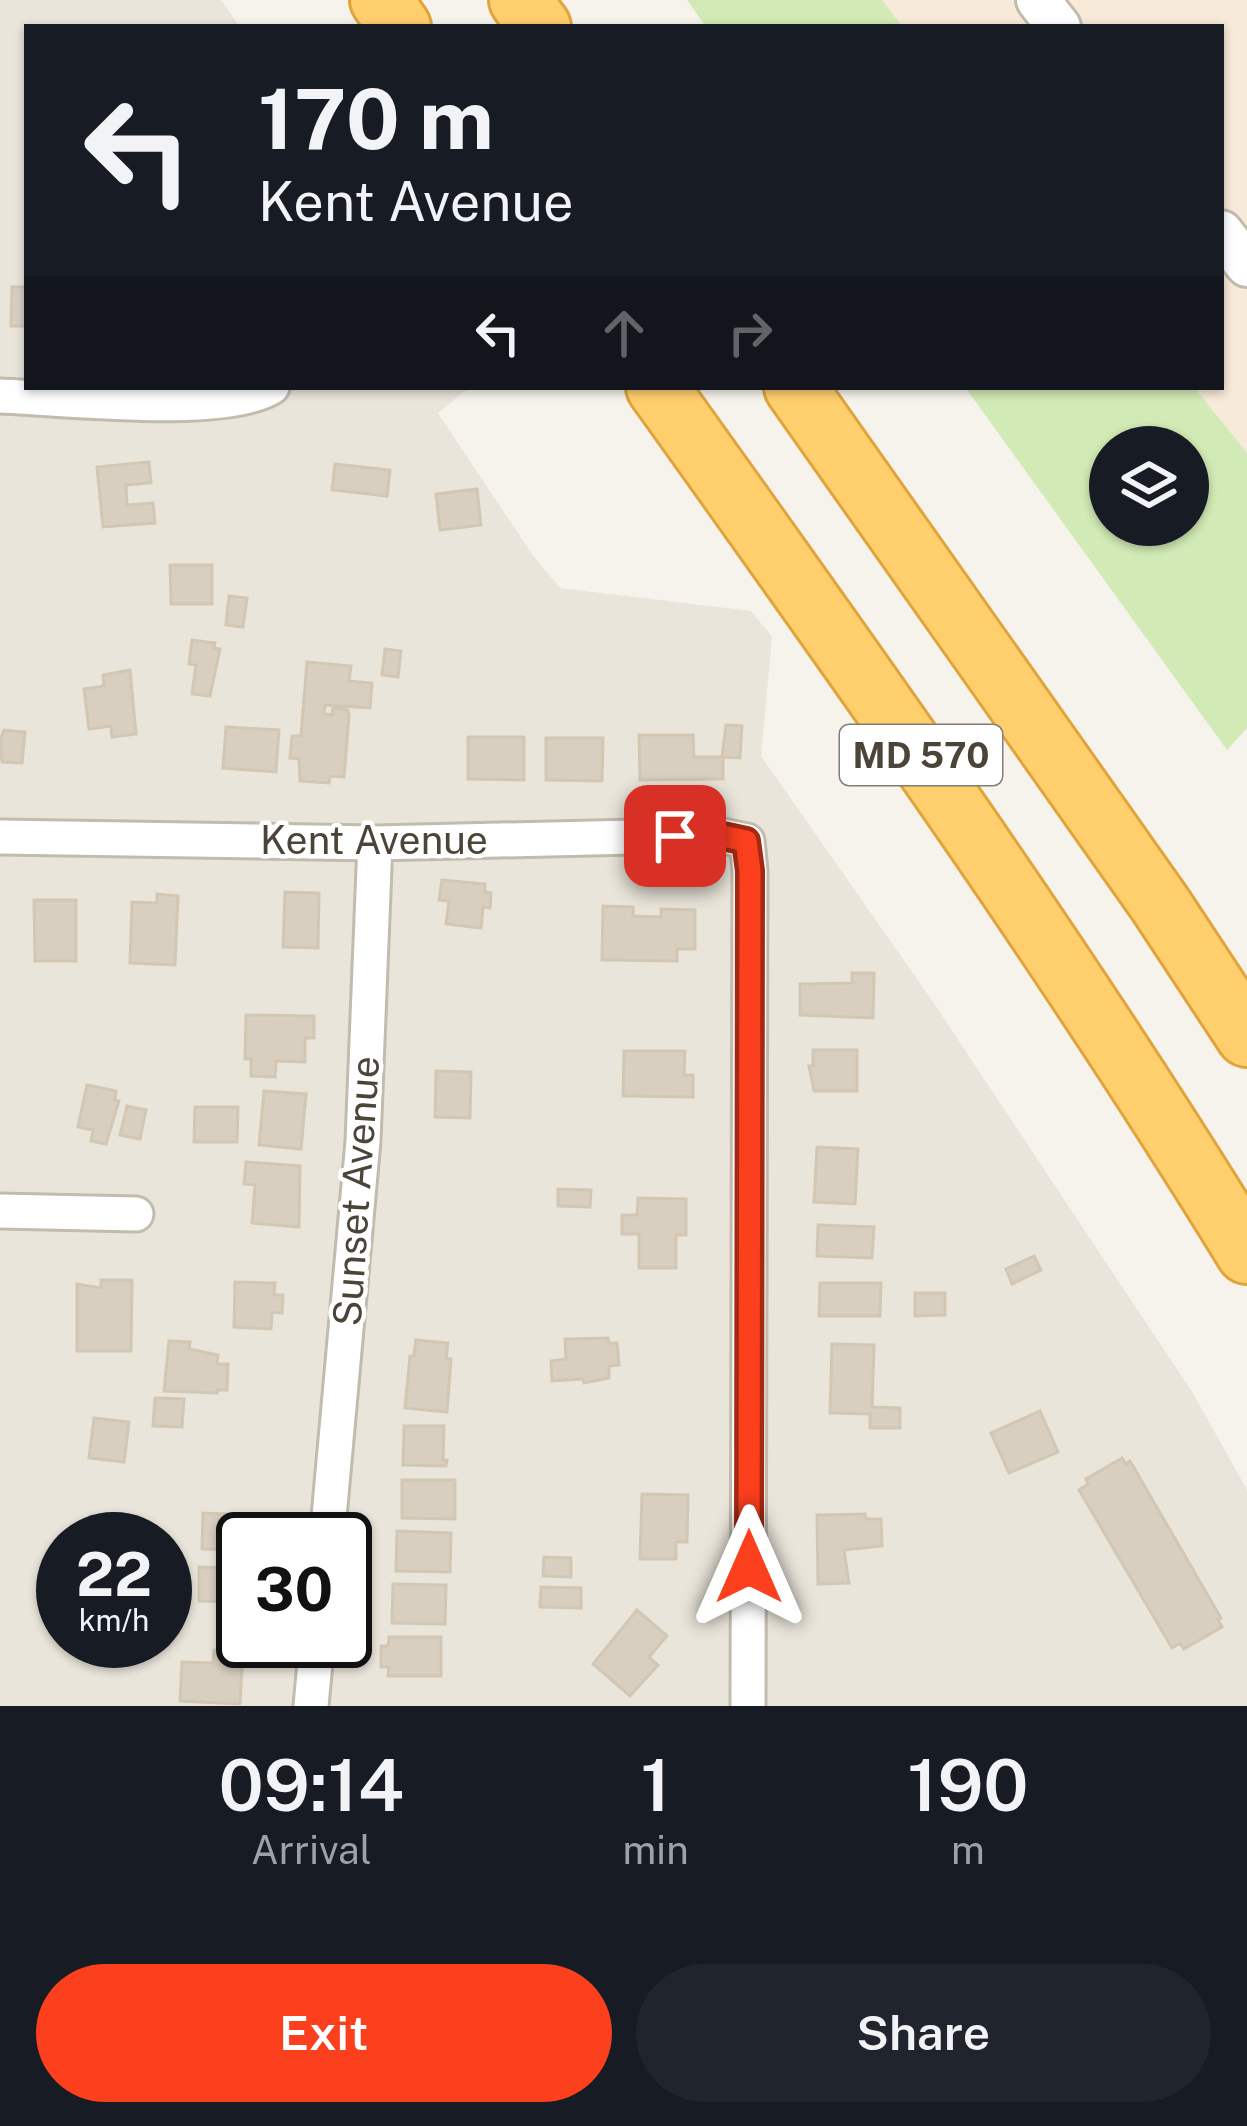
<!DOCTYPE html>
<html lang="en">
<head>
<meta charset="utf-8">
<style>
  body { margin:0; font-family:"Public Sans",sans-serif; background:#20242c; color:#f1f3f6; height:100vh; display:flex; flex-direction:column; font-size:45px; white-space:nowrap }
  * { box-sizing:border-box; margin:0 }
  p { font-size:39px; color:#9ea1a6 }
  .icon { flex:none; width:66px; height:66px; fill:none; stroke:currentColor; stroke-width:2; stroke-linecap:round; stroke-linejoin:round }
  .map { position:relative; height:1706px; overflow:hidden }
  .details { display:flex; flex-direction:column; background:#171b24; flex:1 }
  .details>* { flex:none }
  .hud { position:absolute; left:24px; top:24px; width:1200px; height:366px; border-radius:0px; box-shadow:0 3px 9px #0004; background:#171b24; color:#f1f3f6; overflow:hidden }
  .fabs { position:absolute; left:1089px; top:426px; display:grid; gap:24px }
  .fabs a { display:grid; place-items:center; width:120px; height:120px; border-radius:50%; background:#171b24; box-shadow:0 3px 9px #0004; font-size:60px }
  .speed { position:absolute; left:36px; top:1512px; display:flex; gap:24px; font-size:60px; font-weight:700; text-align:center }
  .speed>* { display:grid; place-content:center; width:156px; height:156px; border-radius:50%; background:#171b24; box-shadow:0 3px 9px #0004; line-height:1 }
  .speed small { font-size:30px; font-weight:400 }
  .speed .limit { border:6px solid #111; border-radius:18px; background:#fff; color:#111 }
  .pin { position:absolute; display:grid; place-items:center; width:102px; height:102px; color:#fff; margin:-51px; border-radius:24px; box-shadow:0 6px 18px #0006 }
  .me { position:absolute; width:132px; margin:-66px; rotate:0deg; stroke-linejoin:round; filter:drop-shadow(0 0 9px #0008) }
  .turn { display:flex; align-items:center; gap:42px; height:252px; padding:0 36px; font-size:54px }
  .turn .icon { width:156px; height:156px; stroke-width:2.5 }
  .turn b { display:block; font-size:84px; line-height:102px }
  .lanes { display:flex; align-items:center; height:114px; padding:0 36px; background:#0003; justify-content:center; gap:60px; direction:ltr }
  .lanes .off { opacity:.35 }
  .eta { display:flex; justify-content:space-evenly; align-items:center; height:204px; text-align:center }
  .eta b { font-size:72px; font-weight:600; line-height:84px }
  .action { display:flex; gap:24px; margin-top:auto; padding:24px 36px }
  .action a { flex:1; height:138px; border-radius:72px; background:#fc3f1d; color:#fff; font-size:48px; font-weight:600; line-height:138px; text-align:center }
  .action a+a { background:#20242c; color:#f1f3f6 }
  .map>svg:first-child { display:block }
  .residential { fill:#eae5da; fill-rule:evenodd }
  .commercial { fill:#f7ead8 }
  .green { fill:#d2eab5; fill-rule:evenodd }
  .building { fill:#d8cfc1; stroke:#d3c7b4; stroke-width:3 }
  .lines { fill:none; stroke-linecap:round; stroke-linejoin:round }
  .minor-casing { stroke:#c2bbae; stroke-width:39 }
  .tertiary-casing { stroke:#c2bbae; stroke-width:48 }
  .motorway-casing { stroke:#e0a43c; stroke-width:66 }
  .minor { stroke:#fff; stroke-width:33 }
  .tertiary { stroke:#fff; stroke-width:42 }
  .motorway { stroke:#ffcf6e; stroke-width:60 }
  .route-casing { stroke:#a42913; stroke-width:30 }
  .route { stroke:#fc3f1d; stroke-width:21 }
  .labels { text-anchor:middle; stroke-width:9; stroke-linejoin:round; paint-order:stroke }
  .shield { fill:#fff; stroke:#817c74; stroke-width:3 }
  .shield-label { font-size:36px; font-weight:bold; fill:#4b4439 }
  .street-label { font-size:39px; fill:#4b4439; stroke:#fff }
</style>
</head>
<body>
<div class="map">
<svg width="1247" height="1706" viewBox="0 0 1247 1706">
  <rect width="100%" height="100%" fill="#f6f3ec"/>
  <path class="residential" d="M0 0H221L240 27H27V387H470L438 413 532 554 560 588 751 611 772 637 761 756 931 999 1194 1395 1247 1490V1706H0ZM63 1539H165V1641H63ZM243 1539H345V1641H243Z"/>
  <path class="commercial" d="M882 0H1247V453L1194 387H1221V27H903Z"/>
  <path class="green" d="M687 0H882L903 27H706Z
    M965 387H1194L1247 453V728L1227 750ZM1110 447H1188V525H1110Z"/>
  <path class="building" d="M12 287H27V326H11Z
    M149 462 151 483 126 485 127 505 153 503 155 523 103 527 97 467Z
    M335 464 390 470 387 496 332 490Z
    M477 489 481 525 440 530 436 494Z
    M170 565H212V604H171Z
    M229 596 247 598 243 627 226 625Z
    M192 640 215 643 214 648 220 649 210 696 192 694 196 665 189 664Z
    M385 649 401 651 398 677 382 675Z
    M307 662 351 666 349 681 372 683 370 708 325 705 324 714 332 715 333 708 348 710 349 716 344 777 330 776 329 783 300 781 299 759 290 758 292 736H301Z
    M130 670 136 734 112 737 111 726 89 729 84 689 104 686 103 675Z
    M726 725 742 726 740 758 722 757Z
    M226 727 279 730 276 772 223 768Z
    M4 730 25 732 22 763 2 762 0 740Z
    M639 735H693L694 757H723V779L640 780Z
    M468 737H524V780L468 779Z
    M546 738H603L602 781 546 780Z
    M442 880 485 884V892L491 893 490 908 483 907 481 928 446 924 449 901 439 900Z
    M285 892 319 893 318 948 283 947Z
    M157 894 178 896 175 965 130 963 132 902 157 903Z
    M34 900H76V961H35Z
    M603 906 633 907V916L661 917V909L695 910V949H677V961L602 960Z
    M852 973H874L873 1018 800 1015V984L852 983Z
    M246 1015 314 1016V1038H305V1062L276 1061 275 1077 251 1076V1059H245Z
    M813 1050H857V1091H814L809 1066H813Z
    M624 1051H685L684 1075H693V1097L623 1096Z
    M436 1071 471 1072 470 1118 435 1117Z
    M87 1085 116 1091 115 1100 119 1101 106 1144 91 1141 93 1130 78 1127Z
    M264 1091 306 1094 301 1149 259 1145Z
    M127 1106 146 1110 140 1139 120 1135Z
    M195 1107H238L237 1142H194Z
    M817 1147 858 1149 855 1204 814 1202Z
    M246 1162 300 1166 299 1227 252 1223 255 1185 244 1184Z
    M558 1189 591 1190 590 1207 558 1206Z
    M638 1198 686 1199V1235H676V1268H639V1234H622V1215H637Z
    M818 1225 874 1227 872 1258 817 1256Z
    M1034 1256 1041 1270 1012 1284 1006 1269Z
    M101 1280H132L131 1351H77V1284L101 1288Z
    M235 1282 275 1283 274 1295H283L282 1313 272 1312 271 1329 234 1327Z
    M820 1283H881L880 1316H819Z
    M915 1293H945V1315L915 1316Z
    M608 1338 609 1343H617L619 1365 609 1366V1378L584 1383 583 1379 552 1381 551 1361 566 1359 565 1339Z
    M416 1340 448 1343 446 1358 451 1359 447 1412 405 1408 410 1356H414Z
    M169 1341 190 1342 189 1349 218 1355 217 1364H228L227 1390H218L217 1393 164 1391Z
    M832 1344 874 1345 872 1407 900 1408V1428H870V1414L830 1413Z
    M155 1398 184 1399 182 1427 153 1426Z
    M1040 1411 1058 1452 1009 1473 991 1433Z
    M94 1418 129 1422 124 1462 89 1458Z
    M404 1426H444L443 1460H447L446 1466 403 1465Z
    M1122 1458 1126 1464 1130 1461 1221 1618 1218 1620 1222 1627 1184 1649 1180 1643 1172 1648 1079 1490 1088 1484 1086 1479Z
    M402 1480H455V1519L402 1518Z
    M642 1494 688 1495 687 1542H676V1559H640Z
    M203 1513 249 1515 253 1539H243V1550L202 1549Z
    M865 1514 866 1519H881L882 1546 844 1550 849 1583 818 1584 817 1515Z
    M397 1531 451 1533 450 1572 396 1571Z
    M544 1557 571 1558V1577L543 1576Z
    M199 1567 243 1568V1602L199 1601Z
    M393 1584 446 1585 445 1624 392 1623Z
    M541 1587 581 1588V1608L540 1607Z
    M637 1610 667 1636 649 1657 658 1665 630 1696 593 1664Z
    M389 1637H441V1676H388L389 1667H381V1646H388Z
    M214 1650 243 1652 240 1704 180 1701 182 1662 213 1663Z"/>
  <g class="lines">
    <defs>
      <path id="minor" d="M0 396C62 398 224 417 272 387
        M0 837 375 843 718 835 747 841 750 871 748 1706
        M0 1211 136 1214
        M327 1539 363 1141 375 843
        M311 1706 317 1641"/>
      <path id="tertiary" d="M1038 0 1059 27
        M1221 232 1247 265"/>
      <path id="motorway" d="M381 0 400 27
        M520 0 540 27
        M657 387C861 672 1064 955 1247 1253
        M795 387 1160 904 1247 1036"/>
    </defs>
    <use href="#minor" class="minor-casing"/>
    <use href="#tertiary" class="tertiary-casing"/>
    <use href="#motorway" class="motorway-casing"/>
    <use href="#minor" class="minor"/>
    <use href="#tertiary" class="tertiary"/>
    <use href="#motorway" class="motorway"/>
  </g>
  <g class="lines">
    <defs>
      <path id="route" d="M675 836 718 835 746 841 750 871 749 1567"/>
    </defs>
    <use href="#route" class="route-casing"/>
    <use href="#route" class="route"/>
  </g>
  <g class="labels">
    <rect class="shield" x="840" y="725" width="162" height="60" rx="9"/>
    <g class="shield-label">
      <text x="921" y="768">MD 570</text>
    </g>
    <g class="street-label">
      <text x="374" y="854">Kent Avenue</text>
      <text transform="translate(356 1191) rotate(-86)" y="14">Sunset Avenue</text>
    </g>
  </g>
</svg>
<div class="fabs">
<a><svg class="icon" aria-label="layers" viewBox="0 0 24 24"><path d="M12 4l9 5-9 5-9-5zM3 14l9 5 9-5"/></svg></a>
</div>
<div class="speed"><div>22<small>km/h</small></div><div class="limit">30</div></div>
<div class="pin" style="left:675px;top:836px;background:#d93025"><svg class="icon" aria-label="arrive" viewBox="0 0 24 24"><path d="M6 21V4h12l-3 4 3 4H6"/></svg></div>
<svg class="me" style="left:749px;top:1567px" viewBox="-20 -20 40 40"><path d="M0-17L14 15 0 8-14 15z" fill="#fc3f1d" stroke="#fff" stroke-width="4"/></svg>
<div class="hud">
<div class="turn"><svg class="icon" aria-label="left" viewBox="0 0 24 24"><path d="M17 20v-9H6M10 6l-5 5 5 5"/></svg><div><b>170 m</b>Kent Avenue</div></div>
<div class="lanes"><svg class="icon" aria-label="left" viewBox="0 0 24 24"><path d="M17 20v-9H6M10 6l-5 5 5 5"/></svg><svg class="icon off" aria-label="ahead" viewBox="0 0 24 24"><path d="M12 20V5M6 11l6-6 6 6"/></svg><svg class="icon off" aria-label="right" viewBox="0 0 24 24"><path d="M7 20v-9h11M14 6l5 5-5 5"/></svg></div>
</div>
</div>
<section class="details">
<div class="eta">
<div><b>09:14</b><p>Arrival</p></div>
<div><b>1</b><p>min</p></div>
<div><b>190</b><p>m</p></div>
</div>
<div class="action"><a>Exit</a><a>Share</a></div>
</section>
</body>
</html>
